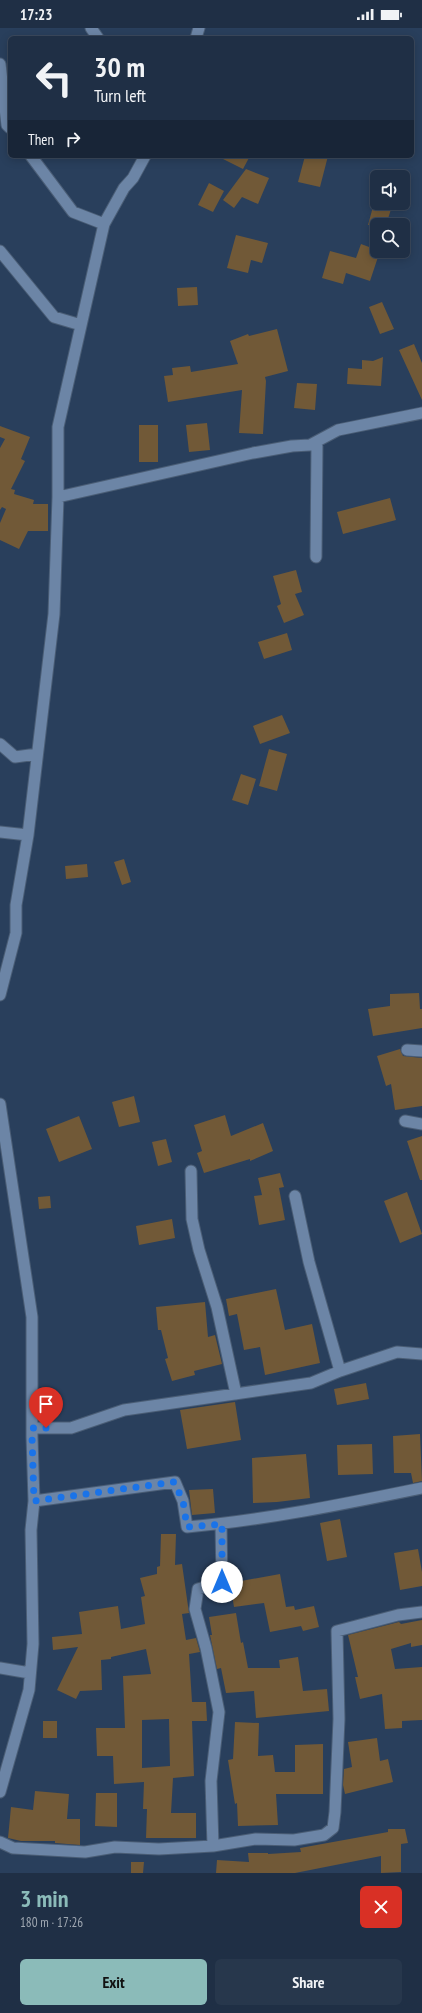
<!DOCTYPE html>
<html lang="en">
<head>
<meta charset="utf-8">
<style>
  body { margin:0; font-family:"PT Sans Narrow",sans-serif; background:#27374c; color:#f1f3f6; height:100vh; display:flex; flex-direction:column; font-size:15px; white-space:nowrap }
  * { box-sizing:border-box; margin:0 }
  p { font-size:13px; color:#a1a9b3 }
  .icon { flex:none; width:22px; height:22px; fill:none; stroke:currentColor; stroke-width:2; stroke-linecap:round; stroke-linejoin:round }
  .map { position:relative; height:1845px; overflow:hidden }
  .panel { display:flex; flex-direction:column; background:#1f2f45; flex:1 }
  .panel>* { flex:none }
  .banner { position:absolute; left:8px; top:8px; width:406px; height:122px; border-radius:6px; box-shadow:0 2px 10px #0003,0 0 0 1px #3c4a5e; background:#1f2f45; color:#f1f3f6; overflow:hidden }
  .buttons { position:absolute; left:370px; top:142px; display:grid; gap:8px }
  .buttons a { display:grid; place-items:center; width:40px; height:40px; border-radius:6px; background:#1f2f45; box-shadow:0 2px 10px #0003,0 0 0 1px #3c4a5e; font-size:20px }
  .pin { position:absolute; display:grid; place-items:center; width:34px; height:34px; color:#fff; margin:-41px -17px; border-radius:50% 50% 50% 0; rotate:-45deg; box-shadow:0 0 4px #0007 }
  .pin .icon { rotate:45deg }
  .me { position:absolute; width:44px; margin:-22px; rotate:0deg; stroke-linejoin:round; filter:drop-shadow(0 0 3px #0008) }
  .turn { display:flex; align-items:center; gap:14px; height:84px; padding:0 20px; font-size:18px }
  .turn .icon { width:52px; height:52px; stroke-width:2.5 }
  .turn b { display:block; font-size:28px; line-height:34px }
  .then { display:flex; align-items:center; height:38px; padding:0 20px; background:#0003; gap:8px; font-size:15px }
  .round { display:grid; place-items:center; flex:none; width:42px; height:42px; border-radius:6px; background:#27374c }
  .overview { display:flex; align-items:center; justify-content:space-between; height:68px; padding:0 20px }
  h1 { font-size:24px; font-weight:700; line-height:30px; color:#8bbbb9 }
  .cta { display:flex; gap:8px; margin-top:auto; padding:8px 20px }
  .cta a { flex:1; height:46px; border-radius:6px; background:#8bbbb9; color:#111; font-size:16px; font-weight:700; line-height:46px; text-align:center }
  .cta a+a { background:#27374c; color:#f1f3f6 }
  .status { display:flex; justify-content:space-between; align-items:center; height:28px; padding:0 20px; background:#1f2f45; direction:ltr }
  .status svg { height:11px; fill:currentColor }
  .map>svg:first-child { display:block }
  .building { fill:#715937; fill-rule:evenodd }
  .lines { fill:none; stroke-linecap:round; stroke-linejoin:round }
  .minor-casing { stroke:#4a5d75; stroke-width:13 }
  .minor { stroke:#6c85a6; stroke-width:11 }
  .route { stroke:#1a73e8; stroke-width:7; stroke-dasharray:0 12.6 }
</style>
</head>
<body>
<div class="status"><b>17:23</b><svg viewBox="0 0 49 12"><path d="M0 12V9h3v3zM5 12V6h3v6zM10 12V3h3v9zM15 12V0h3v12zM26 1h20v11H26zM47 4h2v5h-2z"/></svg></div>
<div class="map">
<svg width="422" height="1845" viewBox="0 0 422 1845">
  <rect width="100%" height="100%" fill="#293f5c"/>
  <path class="building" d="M217 128H250L243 141Z
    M305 128H328L320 159 298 154Z
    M246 141 269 150 258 176 242 169 234 180 223 172Z
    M209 155 224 163 213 184 198 177Z
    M374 175H393L386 197H368Z
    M236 207 268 215 262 235 251 232 248 245 227 240Z
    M361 216 380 223 370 253 346 245 343 256 322 250 330 223 356 230Z
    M197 259 198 277 178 278 177 260Z
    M382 274 394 301 380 306 369 279Z
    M277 301 288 343 265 349 266 353 263 406 239 405 242 362 168 374 164 348 173 347 172 340 190 338 191 344 238 336 230 313 248 306 249 308Z
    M414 316 422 335V372L399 322Z
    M383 329 381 358 347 356 348 340 362 341V332L373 333Z
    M297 355 317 356 315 382 294 380Z
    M207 395 210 422 189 424 186 397Z
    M139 397H158V434H139Z
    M0 398 30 409 21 431 25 433 11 461 15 462 14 466 34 472 33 476H48V503H28L19 521 0 512V495L6 481 2 479 0 482V420L5 411 0 409Z
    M390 470 396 492 343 506 337 484Z
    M296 542 302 564 295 566 304 587 284 595 277 578 281 576 273 548Z
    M287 605 292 622 264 631 258 614Z
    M282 687 290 705 260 716 253 698Z
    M269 721 287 726 277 763 259 758Z
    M241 746 256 751 248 777 232 772Z
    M124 831 131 854 122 857 114 834Z
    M87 836 88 849 66 851 65 838Z
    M419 965 420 981H422V1000L373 1008 368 981 390 978V966Z
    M400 1021 403 1028 422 1030V1078L395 1082 391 1056 386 1058 377 1028Z
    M134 1068 140 1094 119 1099 112 1074Z
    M225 1087 231 1108 263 1095 273 1123 250 1133V1131L204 1145 197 1125 202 1123 194 1097Z
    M79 1088 92 1121 59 1134 46 1101Z
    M422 1108V1152H420L407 1113Z
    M166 1111 172 1134 158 1138 152 1114Z
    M280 1145 284 1159 279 1160 285 1192 259 1197 254 1168 262 1167 258 1150Z
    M407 1164 422 1206 400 1215 384 1173Z
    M50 1168 51 1180 39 1181 38 1169Z
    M172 1191 175 1210 139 1217 136 1198Z
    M276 1261 285 1302 312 1296 320 1335 265 1347 260 1319 244 1322 237 1286 229 1288 226 1271Z
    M205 1274 208 1309 215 1307 222 1336 194 1343 195 1347 172 1353 165 1331 168 1330 161 1302H158L156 1279Z
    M366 1355 369 1371 337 1377 334 1361Z
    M235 1374 241 1412 187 1421 180 1382Z
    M420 1406 422 1453 413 1455 411 1445H394L393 1408Z
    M372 1416 373 1446 338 1447 337 1417Z
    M306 1426 310 1470 277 1474 253 1475 252 1430Z
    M213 1461 215 1485 192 1487 189 1462Z
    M340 1491 347 1529 327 1533 320 1495Z
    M161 1506H176L175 1537 182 1536 189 1585 182 1586 186 1612 196 1610 200 1624 189 1626 192 1674H206L207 1693H192L194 1748 173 1750 171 1785H196V1810H146L147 1781H143L144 1754 114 1756 113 1728H97L96 1700H125L123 1648 151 1646 146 1621 111 1629V1631L101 1632 102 1662 80 1663 76 1671 57 1662 78 1619 53 1622 52 1609 82 1606 79 1584 118 1578 121 1601 145 1596 141 1569 145 1568 140 1550 157 1546V1539L160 1538ZM169 1691 170 1738 142 1740V1692Z
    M418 1521 422 1544V1558L400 1562 394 1525Z
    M280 1546 286 1579 294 1578 295 1582 314 1578 319 1599 303 1603 301 1598 270 1604 264 1575 234 1579 230 1555Z
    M236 1585 241 1615 243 1614 248 1640H280L279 1632 298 1629 303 1663 327 1661 329 1683 256 1690 254 1663 226 1665 221 1640 217 1641 210 1607H212L209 1589Z
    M422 1592V1617L411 1619V1615L391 1621 395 1641 422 1639V1692L402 1693V1700L385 1701 382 1666 360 1671 355 1649H358L348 1607 399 1594 401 1596Z
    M43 1693H57V1710H43Z
    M235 1694 259 1695 258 1728 273 1727 275 1744H295V1717L323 1716V1766H276L278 1797 238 1798 237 1775 235 1776 228 1732 233 1731Z
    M377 1710 380 1733 388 1731 393 1754 345 1766 343 1757 344 1741 352 1739 348 1714Z
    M35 1763 69 1766 67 1791H80V1817L55 1815V1813H21L8 1810 11 1779 33 1782Z
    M96 1765H117V1799L95 1798Z
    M388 1801H405L408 1815 401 1816V1844L381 1845V1828L295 1845H216L217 1832 249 1834 248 1825H268V1826L301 1824 300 1820 388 1804Z
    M131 1834H144L143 1845H131Z"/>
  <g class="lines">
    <defs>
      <path id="minor" d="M91 0 98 10
        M196 10 199 0
        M0 36 7 97 10 100
        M31 128 73 184 104 196
        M0 223 54 289 81 297
        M58 469 253 425 292 418 310 417 338 402 422 385
        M316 529 317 414
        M0 716 15 729 37 726
        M0 804 28 807
        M0 967 16 905V877L28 807 54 586 58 469V399L104 196 124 160 133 150 145 128
        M407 1022 422 1023
        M0 1076 32 1289V1409L34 1473 31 1502 33 1616 29 1662 0 1764
        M405 1093 422 1096
        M191 1143 192 1191 199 1222 217 1279 236 1366
        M295 1168 309 1234 340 1343
        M33 1400H71L124 1382 311 1355 340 1343 397 1324 422 1326
        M34 1473 175 1454 183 1473 187 1499C266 1492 344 1476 422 1460
        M0 1640 30 1645
        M0 1814 13 1820 85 1824 115 1819 159 1821 213 1818 256 1811 294 1812 324 1807 333 1800 335 1784 339 1691 337 1603 398 1587 422 1584
        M213 1818 211 1753 219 1684 206 1620 195 1581 198 1561 222 1554 221 1496"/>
    </defs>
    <use href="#minor" class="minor-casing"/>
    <use href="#minor" class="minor"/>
  </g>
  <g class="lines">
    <path class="route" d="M46 1400H33L32 1409 34 1473 174 1454 183 1473 187 1499 222 1496V1554"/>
  </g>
</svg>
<div class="buttons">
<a><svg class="icon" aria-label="sound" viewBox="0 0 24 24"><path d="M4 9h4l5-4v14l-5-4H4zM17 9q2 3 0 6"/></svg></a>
<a><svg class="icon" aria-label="search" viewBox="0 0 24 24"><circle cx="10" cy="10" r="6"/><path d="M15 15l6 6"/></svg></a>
</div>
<div class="pin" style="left:46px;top:1400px;background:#d93025"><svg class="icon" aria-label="arrive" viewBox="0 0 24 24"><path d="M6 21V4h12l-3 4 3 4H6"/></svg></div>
<svg class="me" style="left:222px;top:1554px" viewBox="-20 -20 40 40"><circle r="19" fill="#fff"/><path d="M0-13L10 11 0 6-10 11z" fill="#1a73e8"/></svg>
<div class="banner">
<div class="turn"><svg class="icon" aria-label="left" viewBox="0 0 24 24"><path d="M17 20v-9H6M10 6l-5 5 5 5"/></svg><div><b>30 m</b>Turn left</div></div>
<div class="then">Then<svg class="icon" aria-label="right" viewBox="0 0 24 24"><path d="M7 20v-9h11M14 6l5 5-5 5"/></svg></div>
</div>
</div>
<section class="panel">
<div class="overview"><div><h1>3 min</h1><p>180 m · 17:26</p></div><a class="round" style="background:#d93025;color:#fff"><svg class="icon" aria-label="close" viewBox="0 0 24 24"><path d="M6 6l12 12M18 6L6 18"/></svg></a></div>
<div class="cta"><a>Exit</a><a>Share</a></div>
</section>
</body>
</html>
